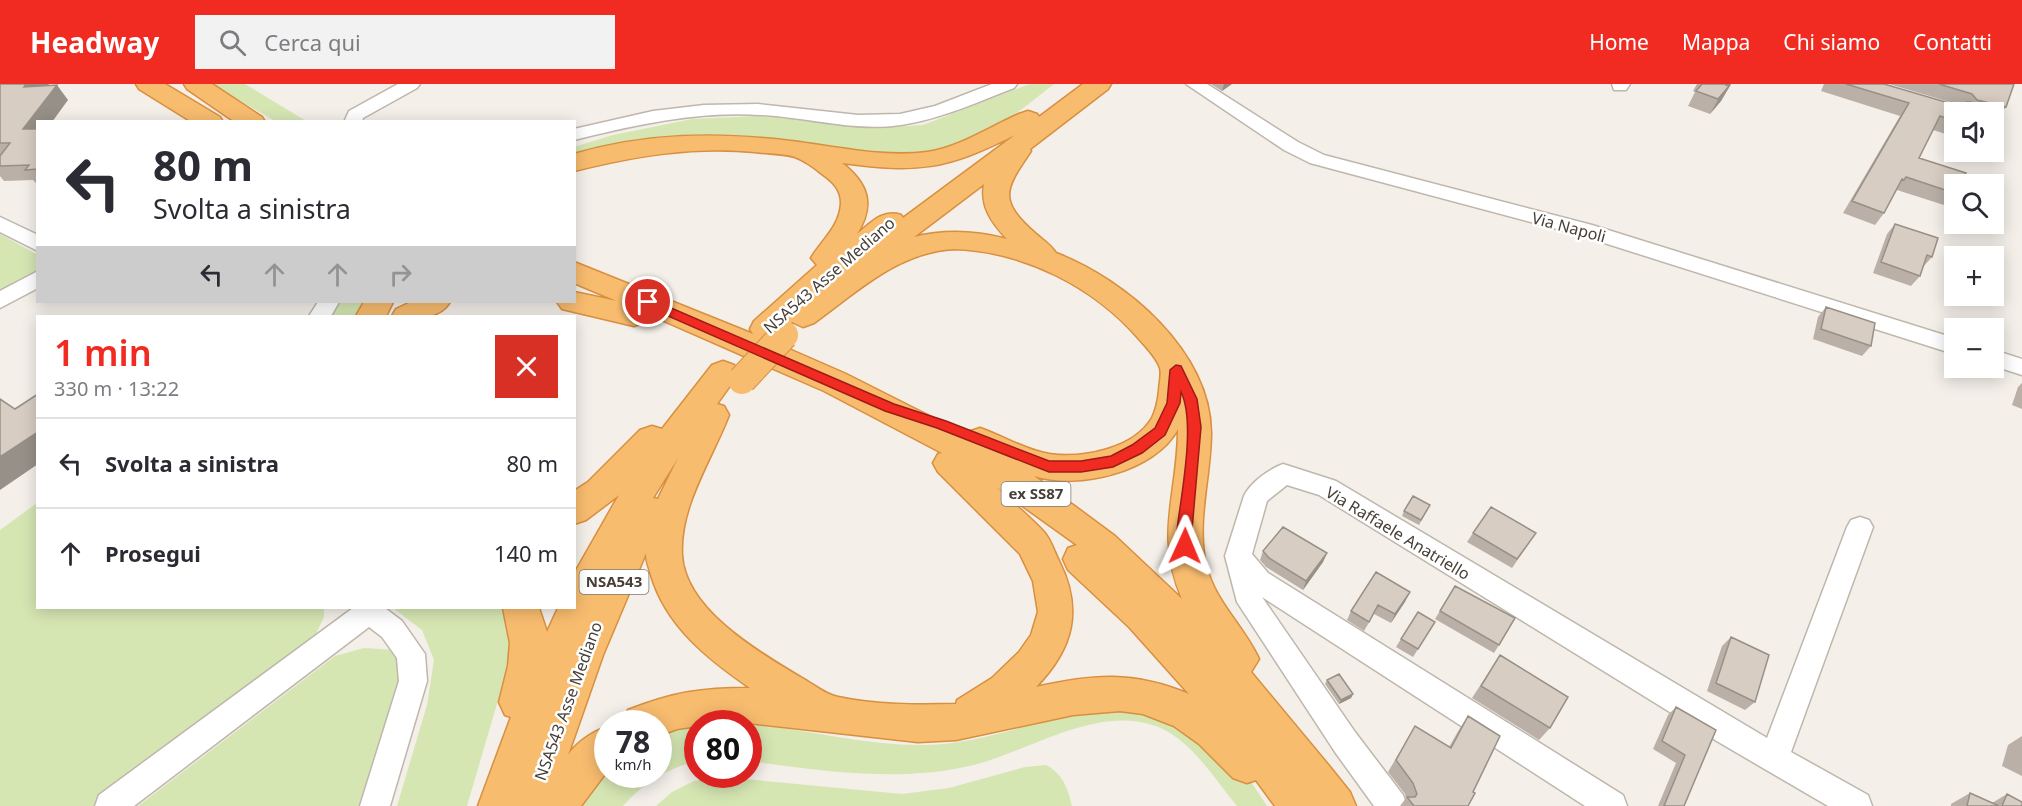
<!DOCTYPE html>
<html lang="it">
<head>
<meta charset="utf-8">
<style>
  body { margin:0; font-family:"Noto Sans",sans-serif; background:#f2f2f3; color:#2b2b33; height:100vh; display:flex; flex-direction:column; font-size:22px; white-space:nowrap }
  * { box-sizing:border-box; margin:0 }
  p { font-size:20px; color:#7c7c81 }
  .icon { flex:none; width:33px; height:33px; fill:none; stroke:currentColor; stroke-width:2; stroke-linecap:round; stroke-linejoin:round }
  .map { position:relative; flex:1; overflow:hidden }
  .sheet { position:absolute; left:36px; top:231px; width:540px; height:294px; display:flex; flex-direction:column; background:#fff; border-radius:0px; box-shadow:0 3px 15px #0003 }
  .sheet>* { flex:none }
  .banner { position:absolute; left:36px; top:36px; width:540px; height:183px; border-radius:0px; box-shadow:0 3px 15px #0003; background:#fff; color:#2b2b33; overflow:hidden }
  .tools { position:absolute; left:1944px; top:18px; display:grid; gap:12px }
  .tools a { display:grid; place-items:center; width:60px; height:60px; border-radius:0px; background:#fff; box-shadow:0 3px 15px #0003; font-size:30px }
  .speed { position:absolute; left:594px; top:626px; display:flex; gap:12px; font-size:30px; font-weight:700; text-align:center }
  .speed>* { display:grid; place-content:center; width:78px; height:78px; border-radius:50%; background:#fff; box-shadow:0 3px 15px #0003; line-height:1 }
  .speed small { font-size:15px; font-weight:400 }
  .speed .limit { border:9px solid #d22; background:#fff; color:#111 }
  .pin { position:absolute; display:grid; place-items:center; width:51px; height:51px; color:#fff; margin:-26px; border:3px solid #fff; border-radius:50%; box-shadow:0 2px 6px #0007 }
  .me { position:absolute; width:66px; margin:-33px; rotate:1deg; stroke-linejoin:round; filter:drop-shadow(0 0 4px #0008) }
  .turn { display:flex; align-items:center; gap:21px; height:126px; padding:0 18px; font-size:27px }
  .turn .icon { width:78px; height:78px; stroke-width:2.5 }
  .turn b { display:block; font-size:42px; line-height:51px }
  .lanes { display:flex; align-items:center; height:57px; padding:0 18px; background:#0003; justify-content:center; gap:30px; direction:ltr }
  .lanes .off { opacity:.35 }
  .round { display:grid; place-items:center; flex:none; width:63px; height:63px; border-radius:0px; background:#f2f2f3 }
  .summary { display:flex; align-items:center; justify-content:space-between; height:102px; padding:0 18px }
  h1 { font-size:36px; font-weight:600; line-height:45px; color:#f22b22 }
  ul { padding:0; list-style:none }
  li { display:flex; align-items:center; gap:18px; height:90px; padding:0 18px; border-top:2px solid #e1e1e2 }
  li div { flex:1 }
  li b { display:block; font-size:22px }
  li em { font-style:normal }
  header { display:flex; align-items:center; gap:36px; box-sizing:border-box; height:84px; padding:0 30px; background:#f22b22; color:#fff }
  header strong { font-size:28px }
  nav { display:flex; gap:33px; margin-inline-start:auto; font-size:21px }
  .search { width:420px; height:54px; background:#f2f2f3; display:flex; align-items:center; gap:15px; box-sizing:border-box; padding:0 21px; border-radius:0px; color:#7c7c81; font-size:22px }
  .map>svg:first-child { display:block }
  .green { fill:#d5e6b3 }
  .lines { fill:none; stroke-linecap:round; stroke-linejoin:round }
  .minor-casing { stroke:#bfb6ac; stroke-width:3 }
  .highway-casing { stroke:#d88f3f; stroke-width:3 }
  .minor { fill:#fff; fill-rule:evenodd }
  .highway { fill:#f8bc6f; fill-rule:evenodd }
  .highway-bridge-casing { stroke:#d88f3f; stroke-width:30; stroke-linecap:butt }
  .highway-bridge { stroke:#f8bc6f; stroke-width:28 }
  .wall { fill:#bab0a7 }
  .shaded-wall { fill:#979088 }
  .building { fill:#d8cdc2; stroke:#979088; stroke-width:1.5 }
  .route { fill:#f22b22; stroke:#9d1c16; stroke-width:1.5 }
  .labels { text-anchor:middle; stroke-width:5; stroke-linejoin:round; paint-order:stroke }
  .shield { fill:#fff; stroke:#7e7973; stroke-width:1.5 }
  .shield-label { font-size:15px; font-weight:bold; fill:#473f37 }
  .street-label { font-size:16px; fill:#473f37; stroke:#fff }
</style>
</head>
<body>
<header>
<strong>Headway</strong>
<div class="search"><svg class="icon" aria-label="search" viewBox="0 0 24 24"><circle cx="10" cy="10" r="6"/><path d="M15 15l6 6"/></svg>Cerca qui</div>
<nav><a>Home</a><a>Mappa</a><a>Chi siamo</a><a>Contatti</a></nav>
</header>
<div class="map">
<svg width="2022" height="722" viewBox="0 0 2022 722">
  <rect width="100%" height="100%" fill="#f4efe9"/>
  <path class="green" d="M211 0H245L306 37H275Z
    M1030 0H1054L994 47 960 64 886 75 735 53 575 75 574 63 613 51 692 35 756 32 889 43 923 41Z
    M0 150 38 171 37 190 0 212Z
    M336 218H366L359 232H326Z
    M37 419 38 524H324V533L314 554 98 722H0V446Z
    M393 524H502L505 528 511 572 467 722H397L427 621 434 576 422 546Z
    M364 564 395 566 402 585 400 617 365 722H138L335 572Z
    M1107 622 1168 631 1248 693 1267 722H1237C1212 692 1188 650 1149 640 1093 624 1028 667 974 681 900 699 823 687 749 677L748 639H698L697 677C668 684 643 699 623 722H572L582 704 607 677 608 690H658L659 645C677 638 693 639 712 638 784 638 853 662 924 661 989 660 1045 632 1107 622Z
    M1046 681C1062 689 1068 704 1072 722H656L672 708 694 697 724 693 902 710 949 704 1025 683Z"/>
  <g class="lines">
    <defs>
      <path id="minor" d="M398 0H420L417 4 363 34 362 38H344L349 27Z
        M992 0H1017L1014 4C978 18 941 35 901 41 855 48 806 33 760 31 696 27 636 41 574 56V45L653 27 704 21 758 20 858 31 900 30 935 22Z
        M1186 0H1207L1298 58 1324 71 1592 141 1954 254V270L1579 151 1310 79 1284 66Z
        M1612 0H1630L1626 6H1614Z
        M0 133 38 151V167L0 148Z
        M38 187V204L0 224V207Z
        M318 218H339L331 232H309Z
        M1994 266 2022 275V291L1994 282Z
        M1283 380 1336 397 1767 654 1847 443 1851 436 1860 433 1869 436 1873 443 1791 668 1868 711 1872 722H1828L1715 656 1319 411 1287 401 1267 417 1252 470 1268 489 1623 711 1627 722H1585L1262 513 1355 648 1403 711 1407 722H1374L1335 668 1237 518 1225 472 1244 412C1250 399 1269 385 1283 380Z
        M353 524H385L402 537 425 570 427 597 390 722H360L399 597 397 574 382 553 369 543 134 722H95L99 711Z"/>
      <path id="highway" d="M136 0H165L220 33 223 38H192L139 5Z
        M184 0H212L262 33 265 38H235L187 5Z
        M1083 0H1111L1108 5 1030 65 1031 67C1005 105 997 116 1036 150 1043 156 1051 161 1056 169 1126 196 1211 268 1211 349 1211 393 1196 437 1206 481 1215 518 1244 542 1259 575L1251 588 1330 683 1350 708 1356 722H1275L1256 696 1247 699 1233 694 1199 660 1174 642 1143 630 1120 627 1073 631 956 656 918 658 748 639H698V642L677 645 658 652V639H622L628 626C674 608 701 604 750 604 708 575 666 542 651 491 649 484 646 477 646 469L603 571 568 671C578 657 591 649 608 642V686L581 722H478L511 633 505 631 499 618 508 582 510 559 503 524H539L547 548 558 524H574V490L619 411 586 436 574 440V407L588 398 640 346 652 342 662 345 712 281 723 277 734 281 739 289 717 320 724 322 729 331C712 375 679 423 682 471 685 526 760 569 802 594 813 600 826 611 838 613 876 621 917 621 956 620L957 616 992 594 1019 568 1031 551 1038 528 1033 497 1020 470 938 388 933 379 938 370 942 369 824 307 648 230 645 238 634 242 562 225 557 218H574V208L617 217 574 199V178L753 250 750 245 754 237 817 181 811 174C822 156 840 142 841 119 841 105 832 97 822 90 815 84 803 76 795 73 783 69 767 70 755 68 692 62 635 72 574 87V70C647 49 717 48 791 57 834 62 883 74 927 68 960 63 989 43 1019 30L1028 27 1037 30 1039 33ZM1015 51 903 134 901 131C882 125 871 139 857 150 875 121 869 100 842 79 919 89 945 86 1015 51ZM984 100C980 123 992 139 1007 155 976 147 946 145 914 153ZM954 165C1024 167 1094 203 1139 255 1146 263 1157 274 1160 284 1162 290 1159 301 1159 307 1158 316 1156 326 1152 334 1134 365 1082 375 1049 370 1025 366 1003 352 980 344L968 348 967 351 846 290 766 255 776 253 792 238 803 243 814 239C857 208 898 168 954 165ZM1178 345C1178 411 1154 449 1182 515L1115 452 1034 392C1078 406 1155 388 1178 345ZM678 374 658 415 653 414ZM996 403 1077 461 1068 464 1063 475 1068 486 1129 543 1189 610C1134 587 1093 590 1036 603 1074 564 1083 525 1059 477 1054 467 1051 456 1044 448 1029 432 1012 418 996 403Z
        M364 218H393L386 232H356Z
        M411 218H450C438 238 412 232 392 232L396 225Z"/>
    </defs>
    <use href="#minor" class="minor-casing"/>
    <use href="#highway" class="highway-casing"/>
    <use href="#minor" class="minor"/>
    <use href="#highway" class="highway"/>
    <defs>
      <path id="highway-bridge" d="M742 296 784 251"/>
    </defs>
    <use href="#highway-bridge" class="highway-bridge-casing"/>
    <use href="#highway-bridge" class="highway-bridge"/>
  </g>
  <path class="wall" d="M0 0H49L47 2 68 16 38 38V101L33 96 4 97 0 92Z
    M1211 0H1232L1222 7Z
    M1697 0H1731L1721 17 1710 30 1688 22 1695 8 1693 7Z
    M1824 0H1884L1959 22H1963L1889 0H2014L2006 23 1996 36 1994 35V28H1968L1967 27 1954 28V49L1952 52 1933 46 1919 74 1954 109V113L1947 122 1897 106 1884 129 1875 141 1843 129 1900 32 1821 7Z
    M1895 140 1932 173 1923 183 1920 192 1911 202 1873 189 1887 150Z
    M1963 165 1982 172H1958L1959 170Z
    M1954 178V206L1945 203 1951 182Z
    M1826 223 1871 262 1862 272 1813 255 1818 233Z
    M2022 299V325L2012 321 2018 303Z
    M1428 425 1419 441 1402 432 1404 427Z
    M1473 449 1530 458 1512 484 1467 458Z
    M1263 467 1327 469 1323 478 1303 506 1266 483 1260 476Z
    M1455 502 1499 561 1494 569 1435 535Z
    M1410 508 1391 539 1374 530 1364 547 1347 536 1351 527Z
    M1435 538 1413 573 1396 563 1401 555Z
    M1731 553 1755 618 1745 626 1707 607 1722 562Z
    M1500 571 1550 644 1539 656 1472 614Z
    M1327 596 1353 610 1351 614 1339 620 1325 600Z
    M1676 623 1716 646 1684 722H1658L1676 679 1653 665 1668 631Z
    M1468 632 1473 708 1468 722H1400L1406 714 1405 710 1388 688 1415 642 1449 663 1460 644Z
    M2022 652V692L2002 682 2008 661Z
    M1970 709 1992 719 2007 710 2022 722H1951V720Z"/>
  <path class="shaded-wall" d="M26 0H49L35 18 24 3Z
    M1224 0H1232L1222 7Z
    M1727 0H1731L1721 17 1710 30Z
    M57 1 68 16 52 38H38V56L23 45Z
    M38 348V380L0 406V373Z
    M1327 469 1323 478 1303 506 1306 497Z
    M1410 508 1405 518 1391 539 1395 530Z
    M1353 610 1351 614 1339 620 1341 616Z"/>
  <path class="building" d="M0 0H26L24 3 57 1 23 45H38V85L25 86 29 81 0 82V72L10 59H0Z
    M1702 0H1727L1726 1 1729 2 1718 15 1696 7Z
    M1846 0H1884L1959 22H1965L1966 18H1971L1966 28H1954V37L1940 32 1919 74 1966 89 1961 100H1954V109L1906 93 1904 96 1902 95 1884 129 1852 117 1909 19Z
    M1939 0H2014L2006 23 1977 16 1972 10Z
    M1895 140 1938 154 1932 173 1927 171 1920 192 1881 178Z
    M1963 165 1983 172H1961Z
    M1954 180V200L1949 198Z
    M1826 223 1875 239 1871 262 1821 245Z
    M38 310V348L0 373V315L15 325Z
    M1413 412 1430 421 1421 436 1404 427Z
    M1491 423 1536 449 1517 475 1473 449Z
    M1283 443 1327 469 1306 497 1269 474 1263 467Z
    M1376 488 1410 508 1395 530 1378 521 1369 538 1351 527Z
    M1455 502 1515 534 1499 561 1440 527Z
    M1418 528 1435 538 1418 565 1401 555Z
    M1731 553 1769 571 1755 618 1716 599Z
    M1500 571 1568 613 1550 644 1481 602Z
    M1339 590 1353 610 1341 616 1327 596Z
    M1676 623 1716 646 1684 722H1664L1685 671 1662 657Z
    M1468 632 1500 652 1473 708 1475 709 1468 722H1414L1407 713H1415L1417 710 1413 699 1396 676 1415 642 1451 664Z
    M1970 709 1999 722H1967Z
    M2007 710 2022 718V722H2002Z"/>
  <path class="route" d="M648 214 894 320 946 337 1049 377H1081L1111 372 1132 361 1155 344 1167 319 1170 286 1176 281 1181 282 1197 315 1201 343 1192 446 1193 462 1191 466H1180L1177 446C1181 411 1196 339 1181 308L1180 319 1165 351 1142 369 1113 383 1081 388H1049L937 344 885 327 643 221V215Z"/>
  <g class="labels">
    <g class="shield">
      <rect x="1001.5" y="398" width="69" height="24" rx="4.5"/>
      <rect x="579.5" y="486" width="69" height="24" rx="4.5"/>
    </g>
    <g class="shield-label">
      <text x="1036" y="415">ex SS87</text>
      <text x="614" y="503">NSA543</text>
    </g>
    <g class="street-label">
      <text transform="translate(1569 143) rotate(15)" y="6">Via Napoli</text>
      <text transform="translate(829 191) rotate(-41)" y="6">NSA543 Asse Mediano</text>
      <text transform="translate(1398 449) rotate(31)" y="6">Via Raffaele Anatriello</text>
      <text transform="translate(568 617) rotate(-70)" y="6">NSA543 Asse Mediano</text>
    </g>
  </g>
</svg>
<div class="tools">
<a><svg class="icon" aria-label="sound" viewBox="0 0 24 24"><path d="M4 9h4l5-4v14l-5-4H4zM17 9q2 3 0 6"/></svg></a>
<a><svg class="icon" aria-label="search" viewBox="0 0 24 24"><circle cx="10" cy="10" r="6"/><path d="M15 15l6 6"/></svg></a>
<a>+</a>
<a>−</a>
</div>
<div class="speed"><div>78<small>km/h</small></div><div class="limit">80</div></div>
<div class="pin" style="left:648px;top:218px;background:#d93025"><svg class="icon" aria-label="arrive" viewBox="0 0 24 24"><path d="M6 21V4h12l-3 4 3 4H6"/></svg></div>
<svg class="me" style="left:1185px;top:462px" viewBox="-20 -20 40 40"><path d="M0-17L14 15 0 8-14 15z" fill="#f22b22" stroke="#fff" stroke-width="4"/></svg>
<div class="banner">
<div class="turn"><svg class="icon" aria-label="left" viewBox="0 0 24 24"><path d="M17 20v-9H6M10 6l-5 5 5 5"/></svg><div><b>80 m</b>Svolta a sinistra</div></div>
<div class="lanes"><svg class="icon" aria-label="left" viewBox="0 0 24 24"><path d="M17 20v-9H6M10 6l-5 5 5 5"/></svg><svg class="icon off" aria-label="ahead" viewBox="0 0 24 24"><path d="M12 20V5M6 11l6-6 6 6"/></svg><svg class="icon off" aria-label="ahead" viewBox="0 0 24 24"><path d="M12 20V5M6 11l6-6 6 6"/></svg><svg class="icon off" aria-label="right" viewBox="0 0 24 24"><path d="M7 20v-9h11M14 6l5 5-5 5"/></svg></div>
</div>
<section class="sheet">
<div class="summary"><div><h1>1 min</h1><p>330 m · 13:22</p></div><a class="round" style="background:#d93025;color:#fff"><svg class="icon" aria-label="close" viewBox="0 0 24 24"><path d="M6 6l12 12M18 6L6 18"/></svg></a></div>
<ul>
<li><svg class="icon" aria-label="left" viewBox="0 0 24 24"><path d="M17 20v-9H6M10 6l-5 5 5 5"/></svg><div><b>Svolta a sinistra</b></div><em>80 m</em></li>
<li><svg class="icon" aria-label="ahead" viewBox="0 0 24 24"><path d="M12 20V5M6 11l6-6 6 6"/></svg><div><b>Prosegui</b></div><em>140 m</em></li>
</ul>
</section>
</div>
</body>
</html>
